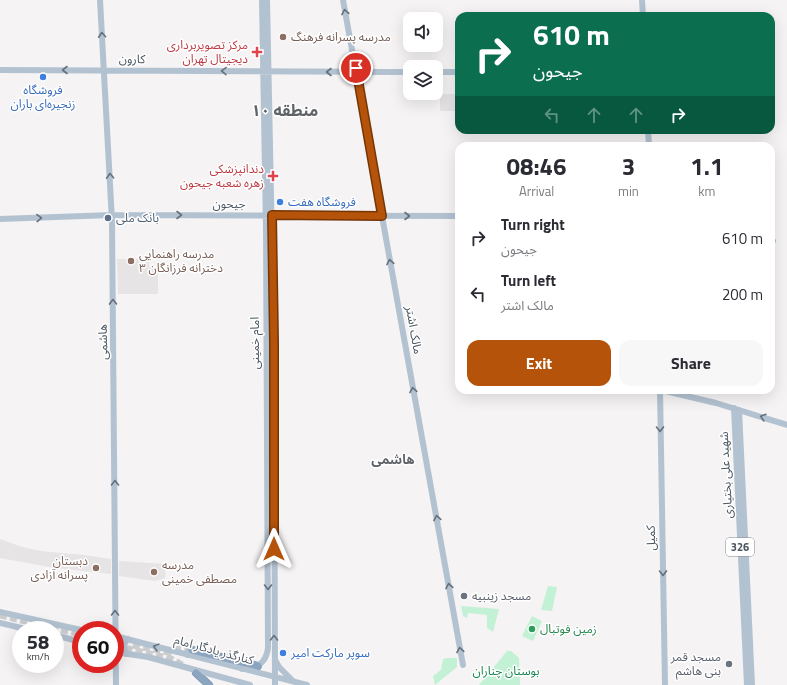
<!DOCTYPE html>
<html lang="en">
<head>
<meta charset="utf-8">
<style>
  body { margin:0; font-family:"Titillium Web","Noto Sans Arabic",sans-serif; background:#f7f7f7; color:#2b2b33; height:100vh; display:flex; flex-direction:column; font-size:15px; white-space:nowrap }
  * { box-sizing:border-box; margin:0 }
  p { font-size:13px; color:#7c7c81 }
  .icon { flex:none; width:22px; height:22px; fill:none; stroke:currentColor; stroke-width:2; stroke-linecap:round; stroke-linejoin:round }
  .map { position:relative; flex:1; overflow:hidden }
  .drawer { position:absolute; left:455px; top:142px; width:320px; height:252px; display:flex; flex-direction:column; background:#fff; border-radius:12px; box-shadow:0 4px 16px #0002 }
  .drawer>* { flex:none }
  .hud { position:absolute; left:455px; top:12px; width:320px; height:122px; border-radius:12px; box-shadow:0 4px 16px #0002; background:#0b6e4f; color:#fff; overflow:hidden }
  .controls { position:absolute; left:403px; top:12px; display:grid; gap:8px }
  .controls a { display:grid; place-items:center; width:40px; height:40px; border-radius:8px; background:#fff; box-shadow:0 4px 16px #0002; font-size:20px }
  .speed { position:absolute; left:12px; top:621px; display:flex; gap:8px; font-size:20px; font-weight:700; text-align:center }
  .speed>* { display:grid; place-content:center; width:52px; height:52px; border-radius:50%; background:#fff; box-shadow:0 4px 16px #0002; line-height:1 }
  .speed small { font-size:10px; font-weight:400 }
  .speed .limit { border:6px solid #d22; background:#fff; color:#111 }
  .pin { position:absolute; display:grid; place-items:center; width:34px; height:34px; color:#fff; margin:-17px; border:2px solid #fff; border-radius:50%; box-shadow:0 1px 4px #0007 }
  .me { position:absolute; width:44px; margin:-22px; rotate:0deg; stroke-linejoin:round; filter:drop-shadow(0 0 3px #0008) }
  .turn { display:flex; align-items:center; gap:14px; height:84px; padding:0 12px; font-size:18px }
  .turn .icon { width:52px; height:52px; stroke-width:2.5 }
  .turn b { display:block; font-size:28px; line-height:34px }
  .lanes { display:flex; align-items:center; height:38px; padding:0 12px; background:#0003; justify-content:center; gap:20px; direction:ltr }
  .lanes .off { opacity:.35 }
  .eta { display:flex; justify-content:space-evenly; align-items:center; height:68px; text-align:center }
  .eta b { font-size:24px; font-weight:700; line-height:28px }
  .button { display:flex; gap:8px; margin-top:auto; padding:8px 12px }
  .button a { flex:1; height:46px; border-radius:12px; background:#b45309; color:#fff; font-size:16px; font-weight:700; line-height:46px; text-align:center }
  .button a+a { background:#f7f7f7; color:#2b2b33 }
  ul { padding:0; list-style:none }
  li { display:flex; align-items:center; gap:12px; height:56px; padding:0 12px }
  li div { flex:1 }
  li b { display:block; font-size:15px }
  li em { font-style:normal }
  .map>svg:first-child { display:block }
  .education { fill:#e6e4e5 }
  .green { fill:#c3f1d5 }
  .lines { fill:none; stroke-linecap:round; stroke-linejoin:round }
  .highway-tunnel { stroke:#caccce; stroke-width:7; stroke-dasharray:7 3.5; stroke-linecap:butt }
  .highway-casing { stroke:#7690ad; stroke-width:8 }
  .major { stroke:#b3c2d1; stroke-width:6 }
  .highway { stroke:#8ba5c1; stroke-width:7 }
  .oneway { stroke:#64717d }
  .route-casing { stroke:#753606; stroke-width:10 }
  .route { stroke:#b45309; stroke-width:7 }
  .education-dot { fill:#8d6e63; stroke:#fff; stroke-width:1.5 }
  .health-dot { fill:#e0444e; stroke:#fff; stroke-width:1.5 }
  .shop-dot { fill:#3f7fe0; stroke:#fff; stroke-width:1.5 }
  .service-dot { fill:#5c6f8a; stroke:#fff; stroke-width:1.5 }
  .worship-dot { fill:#6b7280; stroke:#fff; stroke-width:1.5 }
  .leisure-dot { fill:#2e9e5b; stroke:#fff; stroke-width:1.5 }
  .labels { text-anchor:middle; stroke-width:3; stroke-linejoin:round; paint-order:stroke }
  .shield { fill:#fff; stroke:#808990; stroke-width:1 }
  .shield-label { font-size:11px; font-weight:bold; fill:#4a5661 }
  .education-label { font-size:12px; fill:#785e54; stroke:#fff; text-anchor:start }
  .health-label { font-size:12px; fill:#be3a42; stroke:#fff; text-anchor:end }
  .street-label { font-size:12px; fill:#4a5661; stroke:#fff }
  .shop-label { font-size:12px; fill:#366cbe; stroke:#fff; text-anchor:start }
  .service-label { font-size:12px; fill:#4e5e75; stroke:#fff; text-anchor:start }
  .worship-label { font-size:12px; fill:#5b616d; stroke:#fff; text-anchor:start }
  .leisure-label { font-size:12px; fill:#27864d; stroke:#fff; text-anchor:start }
  .park-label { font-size:12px; fill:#17864f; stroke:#fff }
  .neighbourhood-label { font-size:13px; font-weight:bold; fill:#5f6368; stroke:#fff }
  .district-label { font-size:16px; font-weight:bold; fill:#5f6368; stroke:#fff }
</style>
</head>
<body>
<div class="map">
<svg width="787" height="685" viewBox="0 0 787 685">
  <rect width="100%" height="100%" fill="#f5f3f3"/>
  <path class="education" d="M440 94H459V111H440Z
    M117 259H149V267H158V294H118Z
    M0 539 22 547 41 551 84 555 111 559V574L55 568 0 558Z
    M119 561 166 564 165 579 155 581 119 576Z"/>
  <path class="green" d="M548 586 557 587 552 611 541 610Z
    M461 606 499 609 493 632 487 628V615L468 613 467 618 463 616Z
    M532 616 542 621 533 641 522 636Z
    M507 651H511L519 658 520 685H479Z
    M447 658H457V667L435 685 433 676 441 670 443 659Z"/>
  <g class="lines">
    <path class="highway-tunnel" d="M0 615 81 634
      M133 645 169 652 179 649 192 650
      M115 646 171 659 182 665"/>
    <defs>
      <path id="highway" d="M192 650 258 666
        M196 673 209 685"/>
    </defs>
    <use href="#highway" class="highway-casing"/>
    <path class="major" d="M100 0 112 221 116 685
      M267 0 274 342 275 685
      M343 0 463 665
      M642 0 643 16
      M0 70 410 72
      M436 72H459
      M648 130 649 146
      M0 219 112 215 459 216
      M771 240 773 241
      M660 390 665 685
      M661 390 716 403 787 425
      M734 408 747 685
      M739 410 752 685
      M0 612 81 630
      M0 623 30 630
      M55 635 81 642
      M115 636 307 685
      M115 652 148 657 250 685
      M126 654 123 647 126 641 128 639
      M187 655 190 645
      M275 660 279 667 292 680
      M242 669C256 669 266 664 268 648L266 229 262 0"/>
    <use href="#highway" class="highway"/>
  </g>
  <defs><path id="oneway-chevron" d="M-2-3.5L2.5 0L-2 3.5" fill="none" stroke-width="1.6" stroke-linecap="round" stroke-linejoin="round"/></defs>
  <g class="oneway">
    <use href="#oneway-chevron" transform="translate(345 12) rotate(-100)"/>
    <use href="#oneway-chevron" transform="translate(102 35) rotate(-94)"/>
    <use href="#oneway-chevron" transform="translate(65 70) rotate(-180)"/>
    <use href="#oneway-chevron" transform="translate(224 71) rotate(-179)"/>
    <use href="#oneway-chevron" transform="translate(329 72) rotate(180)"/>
    <use href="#oneway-chevron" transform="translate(110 176) rotate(-93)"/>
    <use href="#oneway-chevron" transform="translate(179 215)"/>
    <use href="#oneway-chevron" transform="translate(407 216)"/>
    <use href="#oneway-chevron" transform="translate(39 218) rotate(-2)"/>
    <use href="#oneway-chevron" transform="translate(390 262) rotate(-100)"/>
    <use href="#oneway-chevron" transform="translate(113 302) rotate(-91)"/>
    <use href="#oneway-chevron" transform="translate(413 390) rotate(-100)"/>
    <use href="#oneway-chevron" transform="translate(763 417) rotate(-163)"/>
    <use href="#oneway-chevron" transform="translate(660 429) rotate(89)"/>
    <use href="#oneway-chevron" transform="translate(115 483) rotate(-90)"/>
    <use href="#oneway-chevron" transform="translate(437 518) rotate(-100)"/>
    <use href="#oneway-chevron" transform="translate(663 573) rotate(89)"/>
    <use href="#oneway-chevron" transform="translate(449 586) rotate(-100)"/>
    <use href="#oneway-chevron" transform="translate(268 587) rotate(90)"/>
    <use href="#oneway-chevron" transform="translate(115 613) rotate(-90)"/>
    <use href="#oneway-chevron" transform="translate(274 638) rotate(-90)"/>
    <use href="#oneway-chevron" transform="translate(156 647) rotate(-165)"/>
    <use href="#oneway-chevron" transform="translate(460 650) rotate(-99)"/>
  </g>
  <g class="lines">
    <defs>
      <path id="route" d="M274 549V342L272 215 382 216 356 68"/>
    </defs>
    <use href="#route" class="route-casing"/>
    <use href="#route" class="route"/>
  </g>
  <g class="education-dot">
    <circle cx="283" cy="37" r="4"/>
    <circle cx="131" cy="261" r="4"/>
    <circle cx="96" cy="568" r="4"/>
    <circle cx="154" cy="572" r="4"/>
  </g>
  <g class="health-dot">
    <path d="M255 46h4v4h4v4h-4v4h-4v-4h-4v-4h4z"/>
    <path d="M271 170h4v4h4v4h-4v4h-4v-4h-4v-4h4z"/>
  </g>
  <g class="shop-dot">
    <circle cx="43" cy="77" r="4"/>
    <circle cx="280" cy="202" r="4"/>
    <circle cx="283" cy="653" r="4"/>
  </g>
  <circle class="service-dot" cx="108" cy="218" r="4"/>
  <g class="worship-dot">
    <circle cx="464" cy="596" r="4"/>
    <circle cx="729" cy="664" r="4"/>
  </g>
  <circle class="leisure-dot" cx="532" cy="629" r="4"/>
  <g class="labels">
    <rect class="shield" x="726" y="538" width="28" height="18" rx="3"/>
    <g class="shield-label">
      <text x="740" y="551">326</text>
    </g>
    <g class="education-label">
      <text x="291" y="41">مدرسه پسرانه فرهنگ</text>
      <text x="139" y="258">مدرسه راهنمایی<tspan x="139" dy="14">دخترانه فرزانگان ۳</tspan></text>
      <text x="88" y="565" text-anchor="end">دبستان<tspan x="88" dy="14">پسرانه آزادی</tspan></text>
      <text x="162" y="569">مدرسه<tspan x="162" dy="14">مصطفی خمینی</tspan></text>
    </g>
    <g class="health-label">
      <text x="248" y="49">مرکز تصویربرداری<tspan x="248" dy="14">دیجیتال تهران</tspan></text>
      <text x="264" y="173">دندانپزشکی<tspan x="264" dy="14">زهره شعبه جیحون</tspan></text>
    </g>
    <g class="street-label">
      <text transform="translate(132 59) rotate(1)" y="4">کارون</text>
      <text x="229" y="208">جیحون</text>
      <text transform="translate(414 330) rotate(80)" y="4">مالک اشتر</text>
      <text transform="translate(103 342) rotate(-91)" y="4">هاشمی</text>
      <text transform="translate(255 343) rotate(-90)" y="4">امام خمینی</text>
      <text transform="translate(726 475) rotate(-93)" y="4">شهید علی بختیاری</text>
      <text transform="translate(651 538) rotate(-91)" y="4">کمیل</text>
      <text transform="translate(214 650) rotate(15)" y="4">کنارگذر یادگار امام</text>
    </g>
    <g class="shop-label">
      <text x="43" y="94" text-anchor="middle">فروشگاه<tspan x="43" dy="14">زنجیره‌ای باران</tspan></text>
      <text x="288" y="206">فروشگاه هفت</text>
      <text x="291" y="657">سوپر مارکت امیر</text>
    </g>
    <g class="service-label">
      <text x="116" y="222">بانک ملی</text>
    </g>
    <g class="worship-label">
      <text x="472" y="600">مسجد زینبیه</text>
      <text x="721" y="661" text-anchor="end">مسجد قمر<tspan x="721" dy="14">بنی هاشم</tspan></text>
    </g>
    <g class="leisure-label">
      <text x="540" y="633">زمین فوتبال</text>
    </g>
    <g class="park-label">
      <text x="506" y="675">بوستان چناران</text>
    </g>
    <g class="neighbourhood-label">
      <text x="393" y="464">هاشمی</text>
    </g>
    <g class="district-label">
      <text x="285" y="116">منطقه ۱۰</text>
    </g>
  </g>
</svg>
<div class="controls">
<a><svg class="icon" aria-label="sound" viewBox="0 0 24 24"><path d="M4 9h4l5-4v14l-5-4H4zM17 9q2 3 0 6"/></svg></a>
<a><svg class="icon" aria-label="layers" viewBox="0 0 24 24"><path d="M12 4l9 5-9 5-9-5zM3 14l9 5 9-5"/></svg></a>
</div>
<div class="speed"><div>58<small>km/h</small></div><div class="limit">60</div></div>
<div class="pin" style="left:356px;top:68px;background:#d93025"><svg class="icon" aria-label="arrive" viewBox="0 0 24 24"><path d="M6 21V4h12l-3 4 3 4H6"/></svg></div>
<svg class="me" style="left:274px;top:549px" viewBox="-20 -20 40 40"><path d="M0-17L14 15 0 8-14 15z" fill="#b45309" stroke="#fff" stroke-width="4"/></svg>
<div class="hud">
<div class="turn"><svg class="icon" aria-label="right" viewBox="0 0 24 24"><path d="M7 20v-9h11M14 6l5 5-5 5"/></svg><div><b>610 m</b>جیحون</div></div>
<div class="lanes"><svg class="icon off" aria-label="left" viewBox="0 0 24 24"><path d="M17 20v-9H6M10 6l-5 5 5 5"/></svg><svg class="icon off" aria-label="ahead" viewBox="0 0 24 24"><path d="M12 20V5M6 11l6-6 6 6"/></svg><svg class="icon off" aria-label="ahead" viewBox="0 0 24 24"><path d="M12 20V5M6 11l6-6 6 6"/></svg><svg class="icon" aria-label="right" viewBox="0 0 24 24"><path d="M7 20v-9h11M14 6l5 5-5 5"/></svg></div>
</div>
<section class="drawer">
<div class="eta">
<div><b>08:46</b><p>Arrival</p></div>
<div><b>3</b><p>min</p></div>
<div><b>1.1</b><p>km</p></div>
</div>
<ul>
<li><svg class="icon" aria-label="right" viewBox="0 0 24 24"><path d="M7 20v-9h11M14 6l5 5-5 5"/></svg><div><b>Turn right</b><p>جیحون</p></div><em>610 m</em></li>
<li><svg class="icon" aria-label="left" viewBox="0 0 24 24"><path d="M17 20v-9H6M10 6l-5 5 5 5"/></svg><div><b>Turn left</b><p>مالک اشتر</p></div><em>200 m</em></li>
</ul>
<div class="button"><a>Exit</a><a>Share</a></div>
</section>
</div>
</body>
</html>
